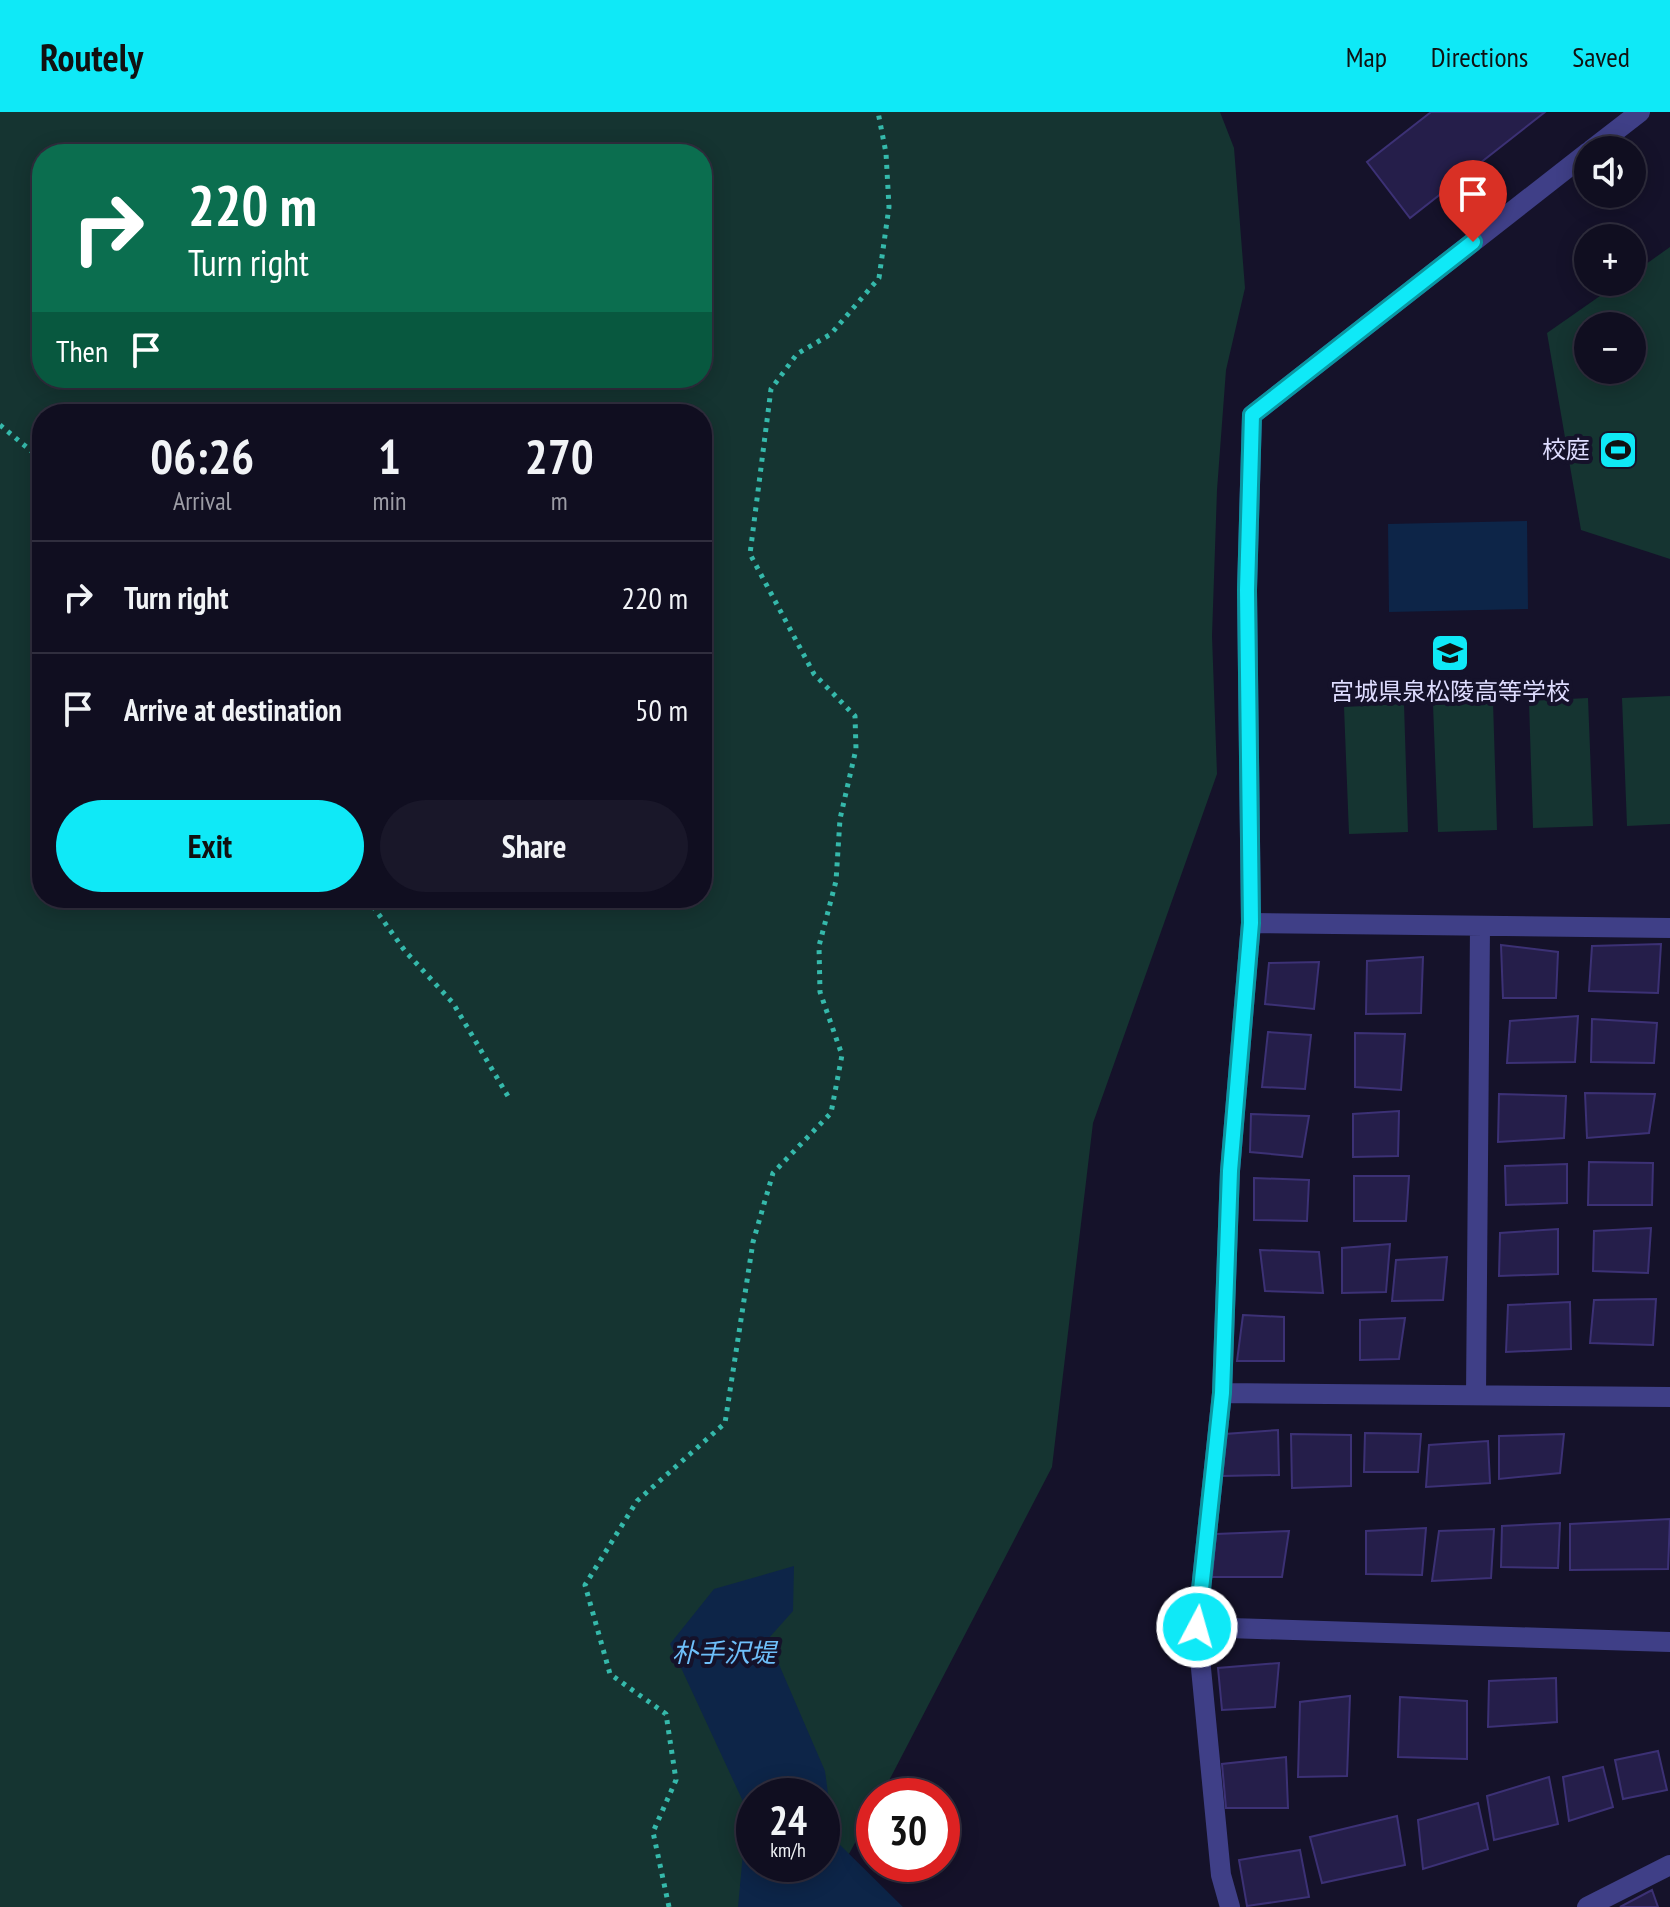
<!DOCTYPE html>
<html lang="en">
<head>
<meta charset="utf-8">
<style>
  body { margin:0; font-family:"PT Sans Narrow","Noto Sans JP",sans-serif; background:#191729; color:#f1f3f6; height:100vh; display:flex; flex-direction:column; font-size:30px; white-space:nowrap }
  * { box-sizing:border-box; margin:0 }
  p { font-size:26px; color:#9c9ca5 }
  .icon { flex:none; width:44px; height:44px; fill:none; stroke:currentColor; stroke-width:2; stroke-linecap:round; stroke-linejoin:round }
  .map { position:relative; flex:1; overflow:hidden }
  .sheet { position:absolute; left:32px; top:292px; width:680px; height:504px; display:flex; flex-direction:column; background:#100e20; border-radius:32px; box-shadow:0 4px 20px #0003,0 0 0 2px #302e3e }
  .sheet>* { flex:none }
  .hud { position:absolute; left:32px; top:32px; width:680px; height:244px; border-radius:32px; box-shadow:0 4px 20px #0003,0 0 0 2px #302e3e; background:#0b6e4f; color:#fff; overflow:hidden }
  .fabs { position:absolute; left:1574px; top:24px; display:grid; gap:16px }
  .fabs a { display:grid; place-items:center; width:72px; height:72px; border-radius:50%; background:#100e20; box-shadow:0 4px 20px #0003,0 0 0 2px #302e3e; font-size:40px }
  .speed { position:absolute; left:736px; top:1666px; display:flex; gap:16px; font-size:40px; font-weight:700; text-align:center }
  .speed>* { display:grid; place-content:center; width:104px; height:104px; border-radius:50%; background:#100e20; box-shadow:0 4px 20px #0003,0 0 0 2px #302e3e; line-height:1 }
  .speed small { font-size:20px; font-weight:400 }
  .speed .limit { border:12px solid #d22; background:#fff; color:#111 }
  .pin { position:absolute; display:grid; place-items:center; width:68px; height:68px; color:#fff; margin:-82px -34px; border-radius:50% 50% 50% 0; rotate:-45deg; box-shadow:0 0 8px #0007 }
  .pin .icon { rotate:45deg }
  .me { position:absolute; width:88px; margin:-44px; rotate:6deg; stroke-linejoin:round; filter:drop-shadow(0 0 6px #0008) }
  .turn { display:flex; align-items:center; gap:28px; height:168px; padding:0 24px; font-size:36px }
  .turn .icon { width:104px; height:104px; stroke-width:2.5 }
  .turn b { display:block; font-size:56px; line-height:68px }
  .then { display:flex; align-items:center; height:76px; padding:0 24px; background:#0003; gap:16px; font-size:30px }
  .eta { display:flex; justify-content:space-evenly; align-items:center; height:136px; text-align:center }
  .eta b { font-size:48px; font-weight:600; line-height:56px }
  .cta { display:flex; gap:16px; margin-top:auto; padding:16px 24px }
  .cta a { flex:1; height:92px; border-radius:48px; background:#0fe9f7; color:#111; font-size:32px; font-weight:600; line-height:92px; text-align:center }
  .cta a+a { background:#191729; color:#f1f3f6 }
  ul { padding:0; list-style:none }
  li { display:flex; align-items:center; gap:24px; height:112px; padding:0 24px; border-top:2px solid #302e3e }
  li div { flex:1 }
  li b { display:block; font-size:30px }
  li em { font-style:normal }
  header { display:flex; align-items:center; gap:48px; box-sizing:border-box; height:112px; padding:0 40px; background:#0fe9f7; color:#111 }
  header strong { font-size:38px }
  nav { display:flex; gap:44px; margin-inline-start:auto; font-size:28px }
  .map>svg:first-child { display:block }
  .green { fill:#153431; fill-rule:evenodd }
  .water { fill:#0d2548; fill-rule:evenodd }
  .building { fill:#251e4a; stroke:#3c3175; stroke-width:2 }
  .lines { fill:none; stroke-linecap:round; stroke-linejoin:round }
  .path { stroke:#35b9ab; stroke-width:5; stroke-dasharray:4 6; stroke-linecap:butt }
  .service { stroke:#3f3f87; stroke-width:20 }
  .minor { stroke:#3f3f87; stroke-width:20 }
  .route-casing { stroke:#0a97a1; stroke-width:20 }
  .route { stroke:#0fe9f7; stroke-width:14 }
  .labels { text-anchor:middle; stroke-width:8; stroke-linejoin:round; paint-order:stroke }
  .poi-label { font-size:24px; fill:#dedcfe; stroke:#15122a; text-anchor:end }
  .water-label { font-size:26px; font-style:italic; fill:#6ebffa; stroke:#15122a }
</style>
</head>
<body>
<header>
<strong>Routely</strong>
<nav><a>Map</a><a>Directions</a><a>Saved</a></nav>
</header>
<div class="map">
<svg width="1670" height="1795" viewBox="0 0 1670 1795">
  <rect width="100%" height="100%" fill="#15122a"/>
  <path class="green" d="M0 0H1220L1234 36 1245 176 1226 258 1217 378 1212 524 1217 662 1093 1011 1052 1355 881 1684H874V1696L820 1795H0ZM42 42H702V266H42ZM42 302H702V786H42ZM754 1684H822V1752H754Z
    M1670 135V447L1581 418 1547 221 1620 170H1632V162ZM1588 214H1632V258H1588Z
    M1670 584V712L1627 714 1622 586Z
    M1588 586 1593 714 1533 716 1529 589Z
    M1493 590 1497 718 1438 720 1433 593Z
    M1404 592 1408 720 1349 722 1344 595Z"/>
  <path class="water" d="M1527 409 1528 497 1389 500 1388 412Z
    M794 1454 793 1499 768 1527 825 1659 834 1727 903 1795H738L747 1698 670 1532 714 1477ZM754 1684H822V1752H754Z"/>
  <path class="building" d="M1431 0H1545L1410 106 1367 50Z
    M1661 832 1658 881 1589 879 1592 834Z
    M1501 833 1558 840 1556 886H1503Z
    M1423 845 1421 901 1366 902 1367 849Z
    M1319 850 1314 897 1265 892 1269 851Z
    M1578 904 1575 950 1507 951 1510 909Z
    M1592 907 1657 911 1654 951 1591 950Z
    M1268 920 1311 923 1305 977 1262 975Z
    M1355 921 1405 922 1401 978 1355 975Z
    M1585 981 1655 982 1649 1021 1587 1026Z
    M1499 982 1566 984 1564 1026 1498 1030Z
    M1399 999 1398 1044 1353 1045V1002Z
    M1251 1002 1309 1004 1302 1045 1250 1040Z
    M1589 1050 1653 1051 1652 1093H1588Z
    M1567 1052V1091L1506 1093 1505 1054Z
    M1354 1064H1409L1406 1109H1354Z
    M1254 1066 1309 1068 1307 1109 1254 1108Z
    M1651 1116 1648 1161 1593 1159 1594 1119Z
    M1558 1117V1162L1499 1164 1500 1121Z
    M1390 1132 1386 1180 1342 1181V1136Z
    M1260 1138 1319 1140 1323 1181 1265 1179Z
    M1447 1145 1443 1188 1392 1189 1396 1148Z
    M1656 1187 1653 1233 1590 1231 1594 1188Z
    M1570 1190 1571 1237 1506 1240 1508 1193Z
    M1243 1203 1284 1205V1249H1237Z
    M1405 1206 1399 1247 1360 1248V1208Z
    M1278 1318 1279 1363 1221 1364 1225 1322Z
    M1365 1321 1421 1322 1418 1360H1364Z
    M1291 1322 1351 1323V1374L1292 1376Z
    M1564 1322 1560 1361 1499 1367V1324Z
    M1488 1329 1490 1371 1426 1375 1429 1333Z
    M1670 1407 1668 1457 1570 1458V1412Z
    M1560 1411 1558 1456 1501 1455 1502 1414Z
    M1426 1416 1422 1463 1366 1462V1419Z
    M1494 1417 1491 1466 1432 1469 1439 1419Z
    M1289 1419 1282 1465H1212L1216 1422Z
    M1279 1551 1275 1595 1222 1598 1218 1556Z
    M1556 1566 1557 1610 1488 1615 1489 1569Z
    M1350 1584 1347 1664 1298 1665 1300 1590Z
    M1400 1585 1467 1589V1647L1398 1645Z
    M1658 1639 1667 1678 1623 1687 1615 1648Z
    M1286 1645 1288 1696H1226L1222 1652Z
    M1603 1655 1613 1695 1569 1709 1563 1665Z
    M1549 1665 1558 1712 1494 1728 1487 1684Z
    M1478 1691 1488 1737 1423 1757 1418 1708Z
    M1397 1704 1405 1753 1322 1771 1310 1725Z
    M1300 1738 1309 1785 1247 1794 1239 1748Z
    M1652 1778 1658 1795H1620Z"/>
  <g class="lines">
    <path class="path" d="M0 313 42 348
      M367 786 405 839 453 891 509 986
      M669 1795 653 1720 676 1668 666 1602 610 1562 585 1473 637 1389 725 1311 753 1130 773 1061 831 1001 842 943 820 880 819 834 836 769 840 707 856 637 855 604 814 562 750 442 771 277 797 242 831 222 879 166 889 95 886 41 878 0"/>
    <path class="service" d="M1591 38 1640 0
      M1251 811 1247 478 1252 303 1588 40"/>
    <path class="minor" d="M1222 1281 1670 1285
      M1476 1283 1480 814
      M1197 1515 1670 1530
      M1230 1795 1221 1763 1197 1515 1222 1281 1230 1059 1251 811 1670 816
      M1587 1795 1670 1753"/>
  </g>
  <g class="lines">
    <defs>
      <path id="route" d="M1197 1515 1222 1281 1230 1059 1251 811 1247 478 1252 303 1473 130"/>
    </defs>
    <use href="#route" class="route-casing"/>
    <use href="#route" class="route"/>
  </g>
  <defs>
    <symbol id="stadium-square" viewBox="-11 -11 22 22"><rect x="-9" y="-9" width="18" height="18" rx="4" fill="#0fe9f7" stroke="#15122a"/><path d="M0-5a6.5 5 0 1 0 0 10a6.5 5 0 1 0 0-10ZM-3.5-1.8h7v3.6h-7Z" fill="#111"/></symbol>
    <symbol id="school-square" viewBox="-11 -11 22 22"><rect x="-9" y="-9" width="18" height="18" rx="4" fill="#0fe9f7" stroke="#15122a"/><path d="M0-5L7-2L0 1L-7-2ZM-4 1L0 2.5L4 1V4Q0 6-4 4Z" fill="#111"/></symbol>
  </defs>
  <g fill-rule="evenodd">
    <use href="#stadium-square" x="1596" y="316" width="44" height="44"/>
    <use href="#school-square" x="1428" y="519" width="44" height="44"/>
  </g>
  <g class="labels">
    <g class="poi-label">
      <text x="1590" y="346">校庭</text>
      <text x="1450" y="588" text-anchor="middle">宮城県泉松陵高等学校</text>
    </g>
    <g class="water-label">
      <text x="724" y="1550">朴手沢堤</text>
    </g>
  </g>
</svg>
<div class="fabs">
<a><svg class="icon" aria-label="sound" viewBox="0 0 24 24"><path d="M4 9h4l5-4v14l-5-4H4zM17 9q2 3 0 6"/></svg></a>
<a>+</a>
<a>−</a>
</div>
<div class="speed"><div>24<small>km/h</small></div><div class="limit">30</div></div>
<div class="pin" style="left:1473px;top:130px;background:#d93025"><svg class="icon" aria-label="arrive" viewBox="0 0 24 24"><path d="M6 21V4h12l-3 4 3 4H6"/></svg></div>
<svg class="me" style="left:1197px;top:1515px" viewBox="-20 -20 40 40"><circle r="17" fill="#0fe9f7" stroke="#fff" stroke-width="3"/><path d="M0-11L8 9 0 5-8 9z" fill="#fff"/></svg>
<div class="hud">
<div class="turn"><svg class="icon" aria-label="right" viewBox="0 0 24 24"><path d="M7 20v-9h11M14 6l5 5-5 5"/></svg><div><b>220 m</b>Turn right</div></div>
<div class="then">Then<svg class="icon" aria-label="arrive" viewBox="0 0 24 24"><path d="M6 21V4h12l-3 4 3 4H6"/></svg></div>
</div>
<section class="sheet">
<div class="eta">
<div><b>06:26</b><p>Arrival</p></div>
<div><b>1</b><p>min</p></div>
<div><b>270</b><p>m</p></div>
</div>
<ul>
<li><svg class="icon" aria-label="right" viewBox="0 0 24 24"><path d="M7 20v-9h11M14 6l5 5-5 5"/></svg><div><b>Turn right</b></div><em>220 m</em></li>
<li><svg class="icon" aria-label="arrive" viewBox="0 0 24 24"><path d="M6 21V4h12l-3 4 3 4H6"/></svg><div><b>Arrive at destination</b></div><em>50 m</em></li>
</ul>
<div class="cta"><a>Exit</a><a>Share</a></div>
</section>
</div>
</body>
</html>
